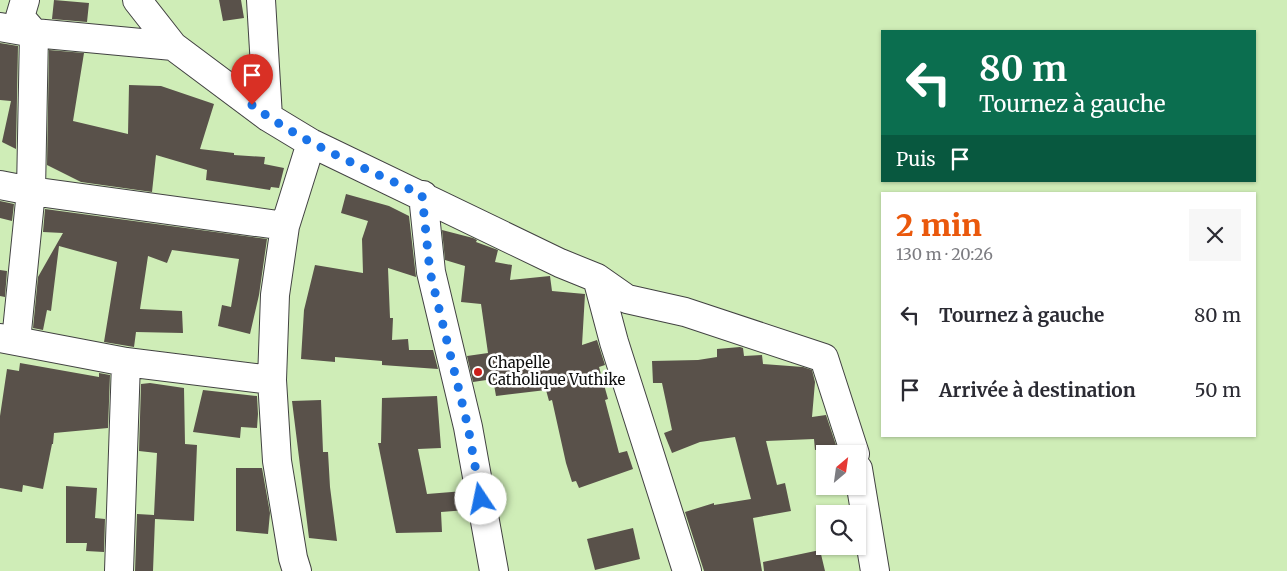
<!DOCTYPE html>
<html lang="fr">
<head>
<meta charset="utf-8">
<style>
  body { margin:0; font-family:Merriweather,serif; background:#f7f7f7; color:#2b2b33; height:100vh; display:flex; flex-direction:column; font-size:19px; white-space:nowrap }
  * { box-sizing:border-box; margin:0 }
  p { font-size:16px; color:#7c7c81 }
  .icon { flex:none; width:28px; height:28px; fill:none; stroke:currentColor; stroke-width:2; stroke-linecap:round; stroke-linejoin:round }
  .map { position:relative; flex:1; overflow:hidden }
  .side { position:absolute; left:881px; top:192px; width:375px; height:245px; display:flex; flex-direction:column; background:#fff; border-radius:0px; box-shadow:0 1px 4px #0004 }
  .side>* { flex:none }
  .top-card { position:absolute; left:881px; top:30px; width:375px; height:152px; border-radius:0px; box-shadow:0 1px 4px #0004; background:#0b6e4f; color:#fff; overflow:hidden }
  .needle { width:32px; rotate:29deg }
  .fabs { position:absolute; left:816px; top:445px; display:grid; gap:10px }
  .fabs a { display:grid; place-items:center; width:50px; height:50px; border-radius:0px; background:#fff; box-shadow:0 1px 4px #0004; font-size:25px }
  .pin { position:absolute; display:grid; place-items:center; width:42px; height:42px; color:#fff; margin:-51px -21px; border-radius:50% 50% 50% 0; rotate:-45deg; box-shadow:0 0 5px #0007 }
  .pin .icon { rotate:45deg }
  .me { position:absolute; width:55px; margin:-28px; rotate:349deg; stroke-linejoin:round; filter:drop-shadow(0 0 4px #0008) }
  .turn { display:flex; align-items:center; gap:18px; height:105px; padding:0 15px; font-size:22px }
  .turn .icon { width:65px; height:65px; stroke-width:2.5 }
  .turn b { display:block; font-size:35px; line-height:42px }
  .then { display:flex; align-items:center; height:48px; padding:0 15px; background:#0003; gap:10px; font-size:19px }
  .round { display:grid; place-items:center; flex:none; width:52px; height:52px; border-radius:0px; background:#f7f7f7 }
  .summary { display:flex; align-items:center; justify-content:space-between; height:85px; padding:0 15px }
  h1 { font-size:30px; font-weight:800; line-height:38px; color:#ea580c }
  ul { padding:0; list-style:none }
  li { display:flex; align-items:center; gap:15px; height:75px; padding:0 15px }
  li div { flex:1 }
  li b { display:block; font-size:19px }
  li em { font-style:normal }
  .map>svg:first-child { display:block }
  .green { fill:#cfedb7; fill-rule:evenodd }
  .building { fill:#59514a }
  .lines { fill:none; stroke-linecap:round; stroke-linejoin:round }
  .minor-casing { stroke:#424242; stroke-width:30 }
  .minor { stroke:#fff; stroke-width:28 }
  .route { stroke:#1a73e8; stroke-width:9; stroke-dasharray:0 16.2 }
  .poi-dot { fill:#cb1f1b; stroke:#fff; stroke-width:2 }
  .labels { text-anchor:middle; stroke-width:5; stroke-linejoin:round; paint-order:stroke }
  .poi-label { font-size:15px; fill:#0f0f0f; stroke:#fff; text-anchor:start }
</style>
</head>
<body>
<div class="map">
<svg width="1287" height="571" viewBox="0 0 1287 571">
  <rect width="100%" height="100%" fill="#fffdf1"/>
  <path class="green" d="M0 0H1287V571H0ZM882 31H1255V181H882ZM882 194H1255V436H882ZM825 454H858V486H825ZM825 514H858V546H825Z"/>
  <path class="building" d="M54 0 89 3 87 22 52 19Z
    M219 0H241L244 18 223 21Z
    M0 43 18 46 16 149 2 142 11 101 0 100Z
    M49 50 84 53 73 121 128 134 129 85 161 86 214 104 200 149 234 153V155L265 157 264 164 284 168 279 188 271 187 270 190 206 180 207 170 156 155 152 192 81 182 47 165Z
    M346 194 389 206 409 216 416 277 388 268 390 318H393L392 340 408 339 409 350H433L438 369 382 365V361L335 357V362L301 359 304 310 315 265 363 273 362 239 368 221 341 213Z
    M0 201 14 204 12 221 0 218Z
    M45 209 267 239 259 295 250 334 218 326 222 305 231 307 239 259 172 250 167 263 148 256 140 309 182 311 183 333 136 332 134 347 104 342 117 262 59 246 51 311 47 310 43 330 33 328 38 277 63 233 43 232Z
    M442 230 473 238 477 240 476 242 498 250 495 262 512 265 510 280 550 276 552 291 585 294 582 345 597 340 605 365 599 367 608 399 605 400 619 453 627 451 633 469 579 488 576 481 572 482 566 463 552 400 549 401 546 390 496 396 493 379 473 382 467 356 488 353 481 304 461 302 465 266 445 260Z
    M0 270 7 271 5 297 0 296Z
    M740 347 743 348 744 356 762 355 763 364 803 367 812 370 815 382 812 417 826 415 837 448 815 450 814 439 766 441 777 485 785 483 791 511 753 518 762 571H704L685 512 714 503V505L751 499 735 437 700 442 672 453 664 433 672 430 662 383H653L652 361 698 360 717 357V349Z
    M20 363 99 377V373L110 375 108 428 54 433 53 444H52L43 489 23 485 22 492 0 488V416L7 369 19 371Z
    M150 383 184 388 185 444 197 445 194 521 155 519 153 571H135L137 514 154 515 157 453 139 451 141 384Z
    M203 390 257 396 258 414 257 428 241 427 240 438 193 432Z
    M437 396 441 448 418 449 427 494 464 491 467 510 441 512 442 532 396 533 378 443H381L382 398Z
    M321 400 323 452H328L330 487 337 541 309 538 292 401Z
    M236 468H262L270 513 268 534 236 531Z
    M66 486 97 488 95 518 105 519 104 552 86 551 87 543H66Z
    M633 528 640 559 595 570 587 539Z
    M820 550 825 571H764L763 562Z"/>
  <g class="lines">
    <defs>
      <path id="minor" d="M137 0 173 46 268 117 311 143 560 263 597 278 627 299 685 312 824 358 855 454
        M261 0 268 117
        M0 27 34 33 173 46
        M0 185 31 191 285 226
        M423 195 431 272 468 427 494 571
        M597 278 614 342 687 571
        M0 338 126 362 272 380
        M16 341 31 191 34 33 20 17 25 0
        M858 469 875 571
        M119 571 126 362
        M297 571 293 558 277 461 272 380 275 295 285 226 311 143"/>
    </defs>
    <use href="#minor" class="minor-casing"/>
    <use href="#minor" class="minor"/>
  </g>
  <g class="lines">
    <path class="route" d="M252 105C304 144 365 168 422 195L430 272 468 427 481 499"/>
  </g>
  <circle class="poi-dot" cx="478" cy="372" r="5"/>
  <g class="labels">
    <g class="poi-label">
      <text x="488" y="368">Chapelle<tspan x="488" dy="17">Catholique Vuthike</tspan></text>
    </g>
  </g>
</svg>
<div class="fabs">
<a><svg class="needle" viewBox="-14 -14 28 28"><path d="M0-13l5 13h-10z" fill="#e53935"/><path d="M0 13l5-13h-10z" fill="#7c7c81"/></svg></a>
<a><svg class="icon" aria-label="search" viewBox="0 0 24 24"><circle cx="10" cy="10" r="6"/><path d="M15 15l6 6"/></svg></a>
</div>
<div class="pin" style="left:252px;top:105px;background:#d93025"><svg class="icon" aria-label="arrive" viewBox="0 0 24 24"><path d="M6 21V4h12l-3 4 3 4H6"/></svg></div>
<svg class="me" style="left:481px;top:499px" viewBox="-20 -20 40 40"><circle r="19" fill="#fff"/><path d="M0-13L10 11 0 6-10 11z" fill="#1a73e8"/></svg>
<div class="top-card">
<div class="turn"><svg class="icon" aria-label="left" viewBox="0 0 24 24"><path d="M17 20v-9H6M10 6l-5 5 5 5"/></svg><div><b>80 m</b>Tournez à gauche</div></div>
<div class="then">Puis<svg class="icon" aria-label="arrive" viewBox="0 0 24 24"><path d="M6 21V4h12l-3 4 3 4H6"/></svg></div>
</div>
<section class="side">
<div class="summary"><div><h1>2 min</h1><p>130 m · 20:26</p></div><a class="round"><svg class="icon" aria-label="close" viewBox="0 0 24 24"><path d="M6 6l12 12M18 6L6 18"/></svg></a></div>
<ul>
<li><svg class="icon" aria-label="left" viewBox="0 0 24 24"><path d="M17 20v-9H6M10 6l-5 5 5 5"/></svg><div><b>Tournez à gauche</b></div><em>80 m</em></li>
<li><svg class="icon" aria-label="arrive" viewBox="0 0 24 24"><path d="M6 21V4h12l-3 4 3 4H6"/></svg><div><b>Arrivée à destination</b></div><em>50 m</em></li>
</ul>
</section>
</div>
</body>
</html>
